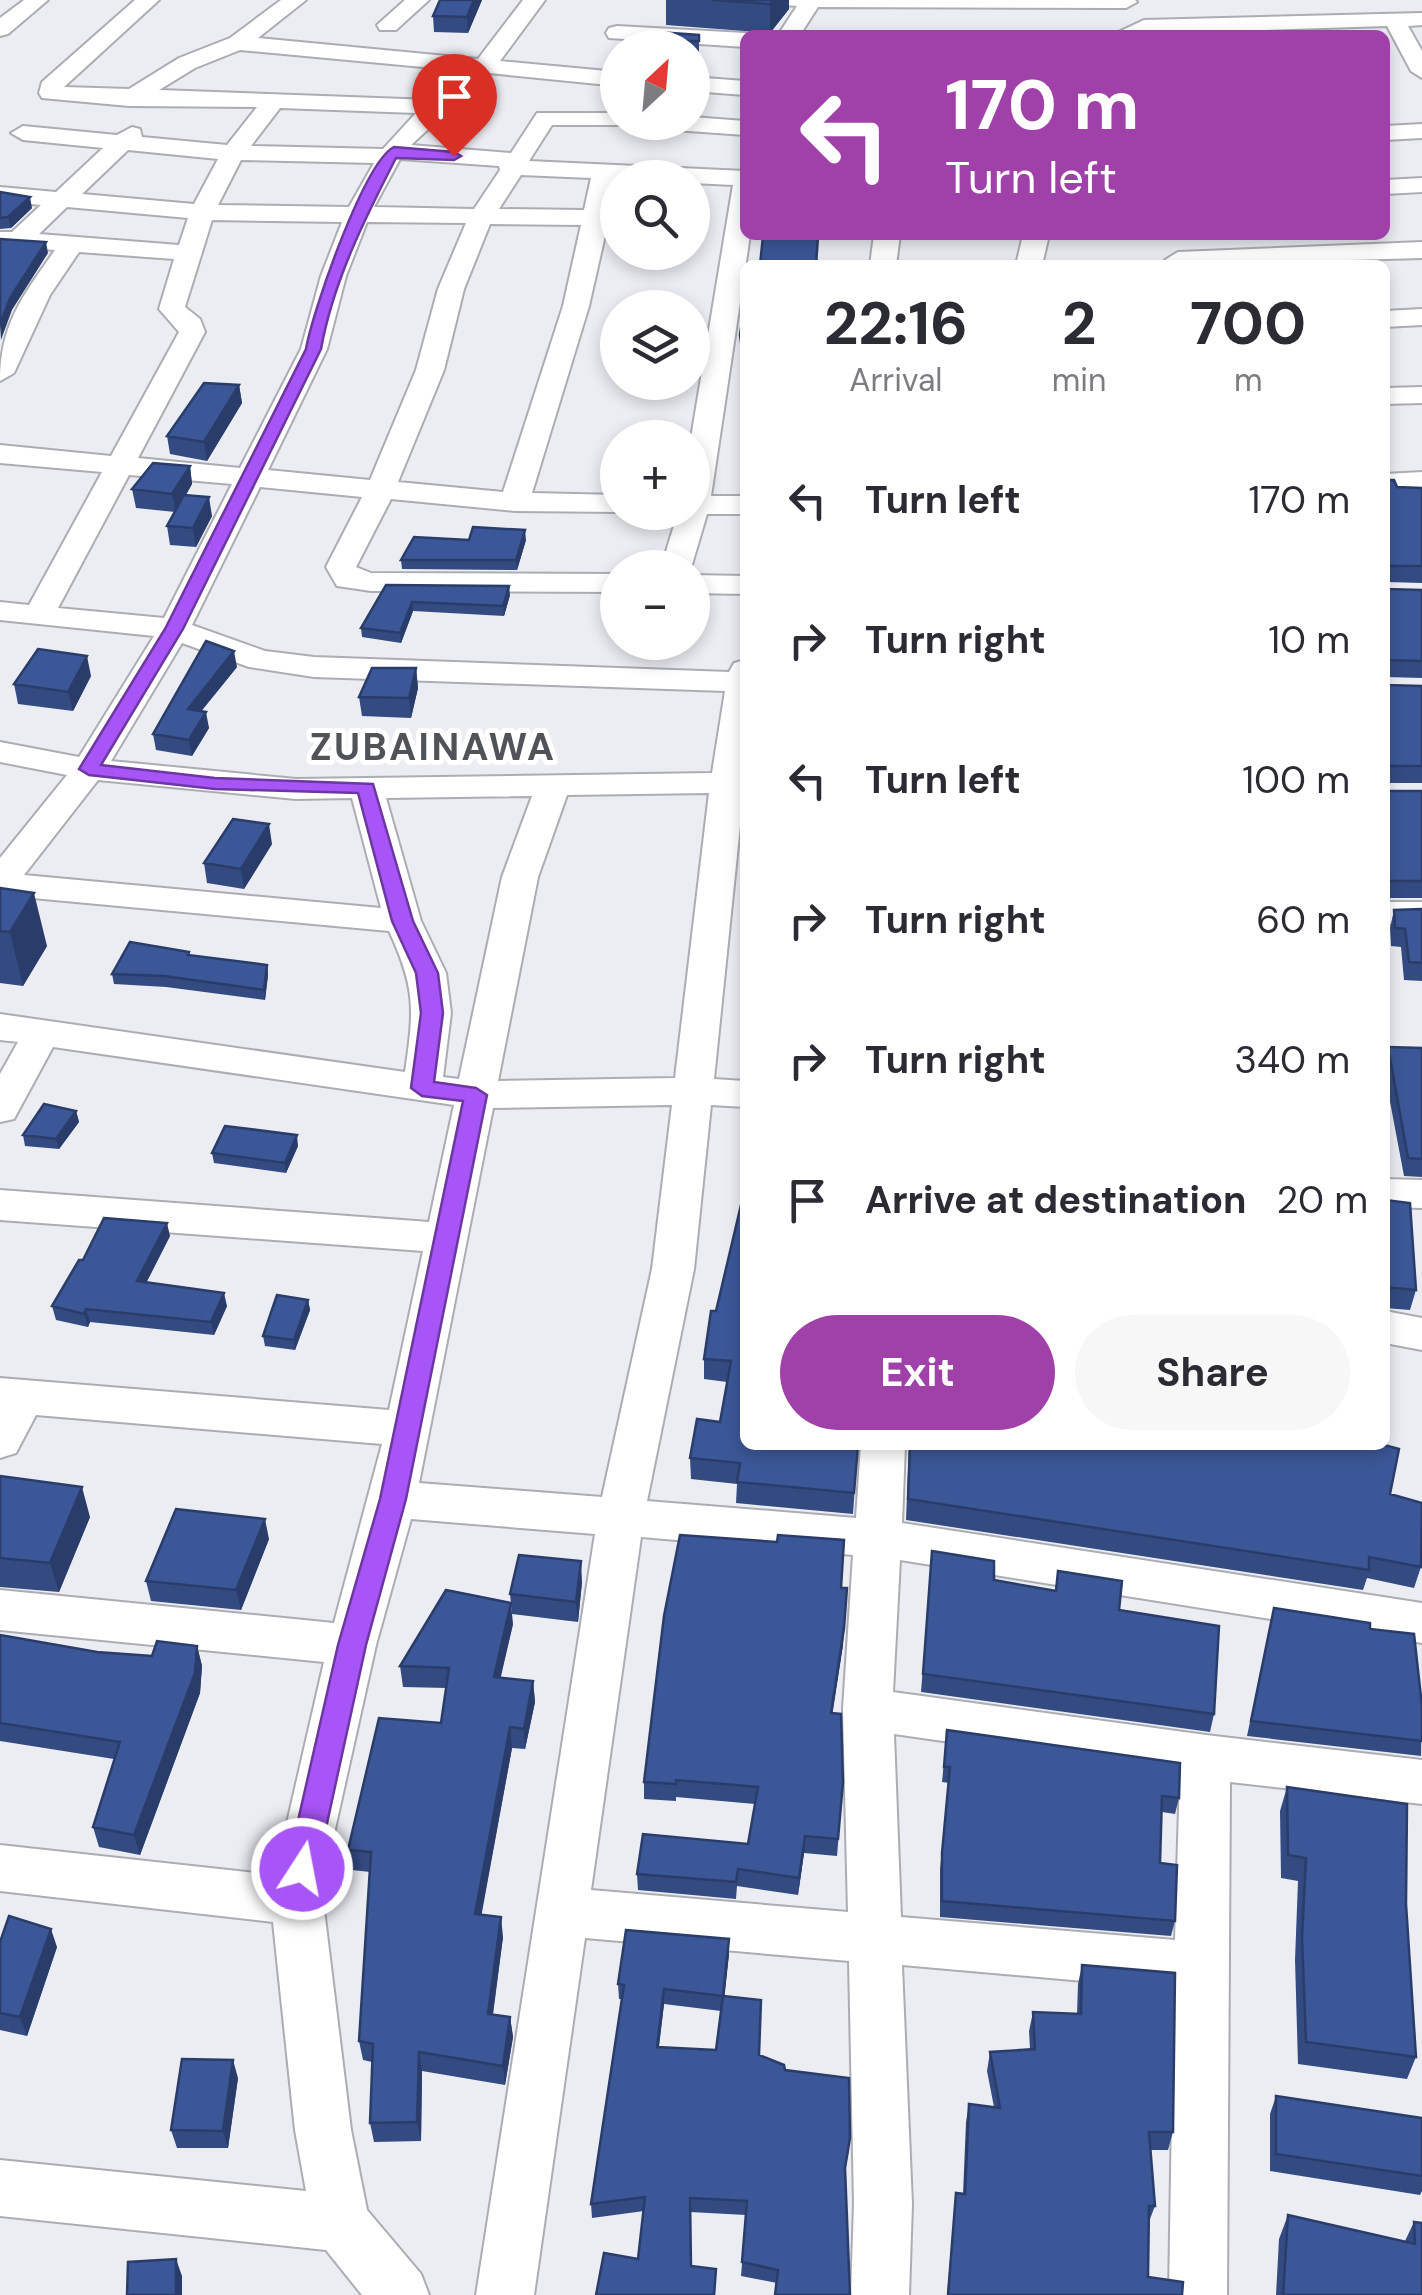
<!DOCTYPE html>
<html lang="en">
<head>
<meta charset="utf-8">
<style>
  body { margin:0; font-family:"DM Sans",sans-serif; background:#f7f7f7; color:#2b2b33; height:100vh; display:flex; flex-direction:column; font-size:38px; white-space:nowrap }
  * { box-sizing:border-box; margin:0 }
  p { font-size:32px; color:#7c7c81 }
  .icon { flex:none; width:55px; height:55px; fill:none; stroke:currentColor; stroke-width:2; stroke-linecap:round; stroke-linejoin:round }
  .map { position:relative; flex:1; overflow:hidden }
  .panel { position:absolute; left:740px; top:260px; width:650px; height:1190px; display:flex; flex-direction:column; background:#fff; border-radius:15px; box-shadow:0 5px 15px #0003 }
  .panel>* { flex:none }
  .banner { position:absolute; left:740px; top:30px; width:650px; height:210px; border-radius:15px; box-shadow:0 5px 15px #0003; background:#a041a9; color:#fff; overflow:hidden }
  .needle { width:65px; rotate:26deg }
  .fabs { position:absolute; left:600px; top:30px; display:grid; gap:20px }
  .fabs a { display:grid; place-items:center; width:110px; height:110px; border-radius:50%; background:#fff; box-shadow:0 5px 15px #0003; font-size:50px }
  .pin { position:absolute; display:grid; place-items:center; width:85px; height:85px; color:#fff; margin:-102px -42px; border-radius:50% 50% 50% 0; rotate:-45deg; box-shadow:0 0 10px #0007 }
  .pin .icon { rotate:45deg }
  .me { position:absolute; width:110px; margin:-55px; rotate:11deg; stroke-linejoin:round; filter:drop-shadow(0 0 8px #0008) }
  .turn { display:flex; align-items:center; gap:35px; height:210px; padding:0 40px; font-size:45px }
  .turn .icon { width:130px; height:130px; stroke-width:2.5 }
  .turn b { display:block; font-size:70px; line-height:85px }
  .eta { display:flex; justify-content:space-evenly; align-items:center; height:170px; text-align:center }
  .eta b { font-size:60px; font-weight:700; line-height:70px }
  .cta { display:flex; gap:20px; margin-top:auto; padding:20px 40px }
  .cta a { flex:1; height:115px; border-radius:60px; background:#a041a9; color:#fff; font-size:40px; font-weight:700; line-height:115px; text-align:center }
  .cta a+a { background:#f7f7f7; color:#2b2b33 }
  ul { padding:0; list-style:none }
  li { display:flex; align-items:center; gap:30px; height:140px; padding:0 40px }
  li div { flex:1 }
  li b { display:block; font-size:38px }
  li em { font-style:normal }
  .map>svg:first-child { display:block }
  .lines { fill:none; stroke-linecap:round; stroke-linejoin:round }
  .minor-casing { stroke:#abadb3; stroke-width:4 }
  .minor { fill:#fff; fill-rule:evenodd }
  .wall { fill:#344b82; fill-rule:evenodd }
  .shaded-wall { fill:#2a3d6a }
  .building { fill:#3c5797; stroke:#2a3d6a; stroke-width:2.5; fill-rule:evenodd }
  .route { fill:#a855f7; stroke:#6d37a1; stroke-width:2.5 }
  .labels { text-anchor:middle; stroke-width:10; stroke-linejoin:round; paint-order:stroke }
  .district-label { font-size:38px; font-weight:bold; letter-spacing:2.5px; fill:#505357; stroke:#fff }
</style>
</head>
<body>
<div class="map">
<svg width="1422" height="2295" viewBox="0 0 1422 2295">
  <rect width="100%" height="100%" fill="#ebedf3"/>
  <g class="lines">
    <defs>
      <path id="minor" d="M24 0H48L8 34 0 36V18Z
        M135 0H159L64 87 129 89 179 58 230 38 281 0H306L258 38 478 59 523 0H545L500 61 618 72V86L489 73 411 145 511 153 537 113H618V122L626 125H552L529 161 745 171V235H750L711 496H745V514H707L691 568H661L678 512H692L691 438 733 185 692 183V178H618L589 306 532 493 618 495 619 512 515 511 391 499 356 567 371 573 618 574V592L371 591 337 586 326 567 362 497 260 487 192 625 265 651 314 657 729 672 734 663 745 660V777L714 1079 745 1081V1107L711 1105 694 1269 647 1501 856 1518 861 1445H905L902 1523 1422 1603V1643L900 1560 893 1692 1206 1735 1422 1760V1804L1230 1782 1227 2295H1169L1174 1989 902 1965 912 2204 909 2295H851L854 2204 849 1961 585 1938 534 2295H476L595 1534 411 1519 376 1645 333 1838 323 1901 351 2130 367 2210 421 2274 429 2295H362L326 2250 0 2216V2160L306 2191 295 2130 273 1922 0 1891V1845L275 1875 324 1662 0 1630V1590L334 1623 382 1444 36 1415 16 1453 0 1458V1378L389 1410 423 1251 0 1220V1190L429 1222 454 1105 53 1047 14 1119 0 1122V1074L18 1042 0 1040V1014L405 1072C414 1010 416 989 389 931L0 895V858L67 775 0 762V742L79 757 154 636 0 620V602L29 605 102 472 0 463V445L111 456 179 332 159 309 174 259 79 252 50 295 14 373 0 381C0 324 23 296 55 250L0 246V232H12L41 205 0 201V187L56 192 103 148 23 140 11 133 23 126 117 135 132 127 140 129 142 137 227 145 257 107 129 106 42 98 39 93 42 82ZM240 50 466 71 432 100 159 90 195 68ZM280 108 416 113 383 149 251 146ZM128 150 218 159 194 204 82 194ZM400 159 499 166 500 170 474 209 374 207ZM241 160 374 163 349 207 218 205ZM521 175 591 178 584 210 499 209ZM67 207 188 218 179 245 39 234ZM212 220 342 222 321 276 301 349 240 468 138 458 205 332 200 319 185 307ZM367 222 466 223 438 289 416 370 370 480 268 470 327 349 346 276ZM490 224 581 225 563 306 503 492 398 482 444 370 464 289ZM129 475 232 484 164 618 58 608ZM182 643 249 667 314 677 725 691 712 773 296 779 111 761ZM98 780 296 799 352 798 381 908 24 875ZM709 793 675 1078 498 1081 538 877 567 795ZM532 796 502 877 459 1079 443 1077 451 1013 446 973 421 921 386 798ZM672 1105 652 1269 602 1497 419 1483 493 1108ZM641 1537 853 1555 843 1709 848 1912 591 1890ZM894 1734 1180 1775 1175 1940 901 1917Z
        M405 0H429L396 30H380L377 25Z
        M780 0H1135L1137 2 1126 8 818 7 800 35H778L797 6 783 5Z
        M1422 13V25L1408 26 1422 51V78L1411 71 1387 26 1112 35 1144 20Z
        M617 26 745 33 751 35H745V47L609 38 606 33 609 28Z
        M692 77 745 81V95L692 91Z
        M692 117 745 121V135L660 129 649 122H692Z
        M1422 124V138L1385 140V126Z
        M1422 178V192L1385 194V180Z
        M874 235H900L896 265H870Z
        M1023 235H1049L1042 265H1016Z
        M1422 242V258L1169 265 1165 260 1178 252Z
        M1422 309V325L1385 327V311Z
        M1422 387V403L1385 404V388Z
        M1422 472V490L1385 492V474Z
        M692 575 745 576V594L692 593Z
        M1385 902H1422V924H1385Z
        M1385 1179 1422 1180V1208L1385 1207Z
        M1385 1311 1422 1318V1350L1385 1343Z"/>
    </defs>
    <use href="#minor" class="minor-casing"/>
    <use href="#minor" class="minor"/>
  </g>
  <path class="wall" d="M440 0H482L468 33 434 32 433 16Z
    M666 0H789V9L770 33 666 25Z
    M699 35V54H692V48H649Z
    M0 192 32 208 11 228 0 229Z
    M745 300V379H742L740 357V335Z
    M239 385 242 403 207 461 170 454 167 436Z
    M190 466 192 484 186 495 212 516 196 547 170 545 167 526 175 512 136 508 132 489Z
    M1385 480 1397 487 1422 488V583L1386 582V589L1422 590V678L1386 677V685L1422 686V783H1386V791H1422V898H1385Z
    M469 540H526L517 570 402 569 401 560Z
    M386 585 510 595 504 616 413 611 401 643 362 637 361 628Z
    M237 667 201 711 209 728 192 756 156 750 153 734Z
    M416 668 418 688 411 718 362 716 359 697Z
    M91 676 73 711 18 704 14 684Z
    M272 844 244 889 207 883 204 863Z
    M0 888 47 946 23 986 0 983Z
    M1422 909V981L1404 980 1401 947 1391 946 1390 928 1394 910Z
    M190 955 267 965 268 975 265 1000 166 987 114 984 112 974Z
    M1388 1047 1422 1048V1177L1404 1176 1385 1075V1057Z
    M76 1111 79 1122 59 1149 25 1146 23 1135Z
    M298 1146 286 1173 214 1163 212 1153Z
    M1385 1200 1416 1290 1410 1310 1385 1308Z
    M170 1236 146 1283 227 1306 214 1335 90 1322 88 1327 56 1320 52 1306 83 1260Z
    M308 1300 310 1310 295 1350 265 1346 263 1336Z
    M711 1311 858 1445 853 1514 736 1503 737 1484 691 1479 690 1458 720 1422 727 1382 704 1379V1359Z
    M909 1445H1384L1390 1494 1421 1567 1414 1588 1367 1578 1363 1590 906 1520Z
    M0 1476 90 1517 59 1592 0 1587Z
    M269 1539 241 1610 151 1601 146 1581Z
    M777 1542 841 1588 843 1645 832 1713 843 1782 837 1856 804 1853 798 1895 737 1886 736 1899 638 1890 637 1874 748 1844 755 1804 676 1797V1801L644 1799V1782Z
    M932 1551 994 1580 1055 1590 1058 1571 1119 1610 1214 1714 1210 1732 921 1692Z
    M582 1582 578 1622 512 1614 510 1594Z
    M1274 1608 1370 1629 1422 1706 1421 1756 1247 1736Z
    M513 1624 500 1678 533 1681 535 1702 525 1749 512 1748 481 1915 503 1937 493 2015 510 2017 513 2037 505 2085 422 2071 421 2141 374 2142 370 2123 372 2062 363 2060 359 2041 370 1872 352 1870 348 1850 441 1723 446 1688 403 1687 400 1666Z
    M0 1635 97 1652 152 1656 197 1646 202 1666 200 1693 140 1855 99 1847 93 1827 114 1759 0 1741Z
    M947 1730 1179 1798 1175 1814 1162 1812 1160 1863 1175 1921 1171 1936 940 1917V1869L949 1783 942 1782Z
    M1287 1787 1406 1904 1416 2057 1407 2079 1298 2064 1295 1960 1298 1881 1281 1878 1280 1811Z
    M0 1942 57 1947 27 2036 0 2030Z
    M729 1954 724 1996 760 2056 785 2070 849 2152 777 2283 741 2276 746 2215 690 2212 691 2266 716 2269 715 2295H596L638 2259 644 2211 592 2218 591 2204 622 1999H619L618 1984ZM664 2004 721 2011 716 2050 659 2047Z
    M1082 1965 1173 2132 1168 2150H1151L1155 2206 1148 2224V2277L1182 2295H947L956 2193 963 2194 966 2122 969 2104 994 2107 987 2071 990 2052 1030 2049 1029 2031 1033 2012 1077 2014 1078 1984Z
    M238 2078 228 2148H177L171 2130Z
    M1276 2096 1422 2118V2191L1420 2195 1270 2171V2114Z
    M1288 2215 1405 2241 1414 2222 1422 2295H1276L1279 2239Z"/>
  <path class="shaded-wall" d="M474 0H482L468 33 467 17Z
    M774 0H789V9L770 33V4Z
    M30 197 32 208 11 228 8 217Z
    M46 242 48 253 12 310 1 340 0 325 10 298Z
    M239 385 242 403 207 461 204 442Z
    M190 466 192 484 176 512 172 494Z
    M209 497 212 516 196 547 193 528Z
    M525 530 526 540 517 570 516 560Z
    M509 586 510 595 504 616 503 606Z
    M412 602 413 611 401 643 400 633Z
    M234 651 237 667 191 724 188 709Z
    M87 656 91 676 73 711 68 692Z
    M416 668 418 688 411 718 409 698Z
    M206 712 209 728 192 756 189 740Z
    M269 824 272 844 244 889 241 869Z
    M34 893 47 946 23 986 10 932Z
    M267 965 268 975 265 1000 264 990Z
    M76 1111 79 1122 59 1149 56 1139Z
    M297 1135 298 1146 286 1173 285 1163Z
    M167 1223 170 1236 140 1295 137 1281Z
    M224 1293 227 1306 214 1335 211 1322Z
    M308 1300 310 1310 295 1350 294 1340Z
    M86 1309 90 1322 88 1327 84 1314Z
    M82 1487 90 1517 59 1592 50 1563Z
    M265 1519 269 1539 241 1610 236 1590Z
    M581 1561 582 1582 578 1622 576 1602Z
    M511 1603 513 1624 496 1698 494 1677Z
    M844 1628 843 1645 830 1730 831 1713Z
    M197 1646 202 1666 200 1693 140 1855 134 1835Z
    M533 1681 535 1702 525 1749 524 1729Z
    M510 1727 512 1748 478 1934 475 1914Z
    M805 1836 804 1853 798 1895 799 1878Z
    M501 1917 503 1937 490 2033 488 2014Z
    M51 1929 57 1947 27 2036 20 2017Z
    M729 1939V1954L723 2011V1996Z
    M664 1989V2004L657 2061V2047Z
    M510 2017 513 2037 505 2085 503 2066Z
    M419 2052 422 2071 421 2141 417 2122Z
    M233 2060 238 2078 228 2148 223 2131Z
    M176 2259 182 2276V2295H176Z"/>
  <path class="building" d="M440 0H474L467 17 433 16Z
    M712 0H774L770 4Z
    M657 32 699 35V41H681L677 48H649Z
    M0 192 30 197 8 217 0 218Z
    M763 236 818 237 816 265H760Z
    M0 239 46 242 10 298 0 325Z
    M745 300V356H743L740 335Z
    M204 383 239 385 204 442 167 436Z
    M153 463 190 466 172 494 132 489Z
    M1385 480H1394L1397 487 1422 488V566H1386V589L1422 590V661L1386 660V685L1422 686V766H1386V791H1422V881H1389L1385 886Z
    M184 495 209 497 193 528 167 526Z
    M473 527 525 530 516 560H401L414 537 469 540Z
    M386 585 509 586 503 606 412 602 400 633 361 628Z
    M206 641 234 651 188 709 206 712 189 740 153 734Z
    M38 649 87 656 68 692 14 684Z
    M372 668H416L409 698 359 697Z
    M233 819 269 824 241 869 204 863Z
    M0 888 34 893 10 932 0 931Z
    M1422 909V963L1409 962 1405 929 1395 928 1394 910Z
    M130 942 189 952 188 955 267 965 264 990 164 976 112 974Z
    M1388 1047 1422 1048V1159L1408 1158Z
    M44 1104 76 1111 56 1139 23 1135Z
    M225 1126 297 1135 285 1163 212 1153Z
    M745 1188V1445H858L854 1493 737 1482 740 1463 690 1458 697 1419 720 1422 731 1361 704 1359 711 1311H716Z
    M1385 1200 1410 1203 1416 1290 1385 1287Z
    M104 1218 167 1223 137 1281 224 1293 211 1322 86 1309 84 1314 52 1306 79 1260H83Z
    M277 1295 308 1300 294 1340 263 1336Z
    M910 1445H1384L1399 1449 1390 1494 1422 1503 1421 1567 1369 1557V1570L908 1499Z
    M0 1476 82 1487 50 1563 0 1558Z
    M176 1509 265 1519 236 1590 146 1581Z
    M680 1535 777 1542 778 1535 844 1540 841 1588H847L844 1628 831 1713 841 1714 843 1782 838 1839 805 1836 799 1878 738 1869 736 1882 637 1874 643 1834 748 1844 758 1787 676 1780V1784L644 1782 664 1616Z
    M932 1551 994 1561V1580L1056 1591 1058 1571 1122 1581 1119 1610 1219 1626 1214 1714 923 1674Z
    M519 1555 581 1561 576 1602 510 1594Z
    M446 1590 511 1603 494 1677 533 1681 524 1729 510 1727 475 1914 501 1917 488 2014 510 2017 503 2066 419 2052 417 2122 370 2123 373 2044 359 2041 371 1852 348 1850 379 1718 441 1723 449 1668 400 1666Z
    M1274 1608 1370 1623V1629L1414 1634 1422 1706V1741L1251 1721Z
    M0 1635 97 1652 152 1656 157 1641 197 1646 195 1673 134 1835 93 1827 120 1742 0 1723Z
    M947 1730 1180 1763 1179 1798 1162 1796 1160 1863 1177 1865 1175 1921 942 1901V1853L950 1767H944Z
    M1287 1787 1407 1804 1406 1904 1416 2057 1306 2042 1302 1937 1306 1858 1288 1855Z
    M9 1916 51 1929 20 2017 0 2013V1942Z
    M626 1930 729 1939 723 1996 761 2000 759 2055 784 2065 785 2070 849 2078 850 2138 845 2168 850 2295H775L778 2270 742 2262 747 2201 690 2198 691 2266 716 2269 714 2295H596L604 2253 638 2259 645 2197 591 2204 624 1985 618 1984ZM664 1989 723 1996 716 2050 657 2047Z
    M1082 1965 1175 1973 1173 2132H1149L1155 2206H1149L1148 2277 1183 2282 1182 2295H948L956 2193 965 2194 969 2104 1000 2108 990 2052 1035 2049 1033 2012 1081 2014Z
    M182 2059 233 2060 223 2131 171 2130Z
    M1276 2096 1422 2118V2176L1276 2154Z
    M1288 2215 1415 2244 1414 2222 1422 2223V2295H1283Z
    M176 2259V2295H127L128 2262Z"/>
  <path class="route" d="M394 147 454 152 461 156 454 160 396 158C365 218 333 282 321 349L183 629 101 765 215 778 373 784 413 921 438 973 443 1013 434 1082 476 1088 487 1095 406 1499 366 1645 317 1869 312 1879 302 1882 292 1879 287 1869 338 1645 380 1499 463 1101 422 1096 411 1088 421 1013 416 973 392 921 358 793 215 789 89 775 79 769 165 629 306 349C312 313 364 162 394 147Z"/>
  <g class="labels">
    <g class="district-label">
      <text x="433" y="760">ZUBAINAWA</text>
    </g>
  </g>
</svg>
<div class="fabs">
<a><svg class="needle" viewBox="-14 -14 28 28"><path d="M0-13l5 13h-10z" fill="#e53935"/><path d="M0 13l5-13h-10z" fill="#7c7c81"/></svg></a>
<a><svg class="icon" aria-label="search" viewBox="0 0 24 24"><circle cx="10" cy="10" r="6"/><path d="M15 15l6 6"/></svg></a>
<a><svg class="icon" aria-label="layers" viewBox="0 0 24 24"><path d="M12 4l9 5-9 5-9-5zM3 14l9 5 9-5"/></svg></a>
<a>+</a>
<a>−</a>
</div>
<div class="pin" style="left:454px;top:156px;background:#d93025"><svg class="icon" aria-label="arrive" viewBox="0 0 24 24"><path d="M6 21V4h12l-3 4 3 4H6"/></svg></div>
<svg class="me" style="left:302px;top:1869px" viewBox="-20 -20 40 40"><circle r="17" fill="#a855f7" stroke="#fff" stroke-width="3"/><path d="M0-11L8 9 0 5-8 9z" fill="#fff"/></svg>
<div class="banner">
<div class="turn"><svg class="icon" aria-label="left" viewBox="0 0 24 24"><path d="M17 20v-9H6M10 6l-5 5 5 5"/></svg><div><b>170 m</b>Turn left</div></div>
</div>
<section class="panel">
<div class="eta">
<div><b>22:16</b><p>Arrival</p></div>
<div><b>2</b><p>min</p></div>
<div><b>700</b><p>m</p></div>
</div>
<ul>
<li><svg class="icon" aria-label="left" viewBox="0 0 24 24"><path d="M17 20v-9H6M10 6l-5 5 5 5"/></svg><div><b>Turn left</b></div><em>170 m</em></li>
<li><svg class="icon" aria-label="right" viewBox="0 0 24 24"><path d="M7 20v-9h11M14 6l5 5-5 5"/></svg><div><b>Turn right</b></div><em>10 m</em></li>
<li><svg class="icon" aria-label="left" viewBox="0 0 24 24"><path d="M17 20v-9H6M10 6l-5 5 5 5"/></svg><div><b>Turn left</b></div><em>100 m</em></li>
<li><svg class="icon" aria-label="right" viewBox="0 0 24 24"><path d="M7 20v-9h11M14 6l5 5-5 5"/></svg><div><b>Turn right</b></div><em>60 m</em></li>
<li><svg class="icon" aria-label="right" viewBox="0 0 24 24"><path d="M7 20v-9h11M14 6l5 5-5 5"/></svg><div><b>Turn right</b></div><em>340 m</em></li>
<li><svg class="icon" aria-label="arrive" viewBox="0 0 24 24"><path d="M6 21V4h12l-3 4 3 4H6"/></svg><div><b>Arrive at destination</b></div><em>20 m</em></li>
</ul>
<div class="cta"><a>Exit</a><a>Share</a></div>
</section>
</div>
</body>
</html>
